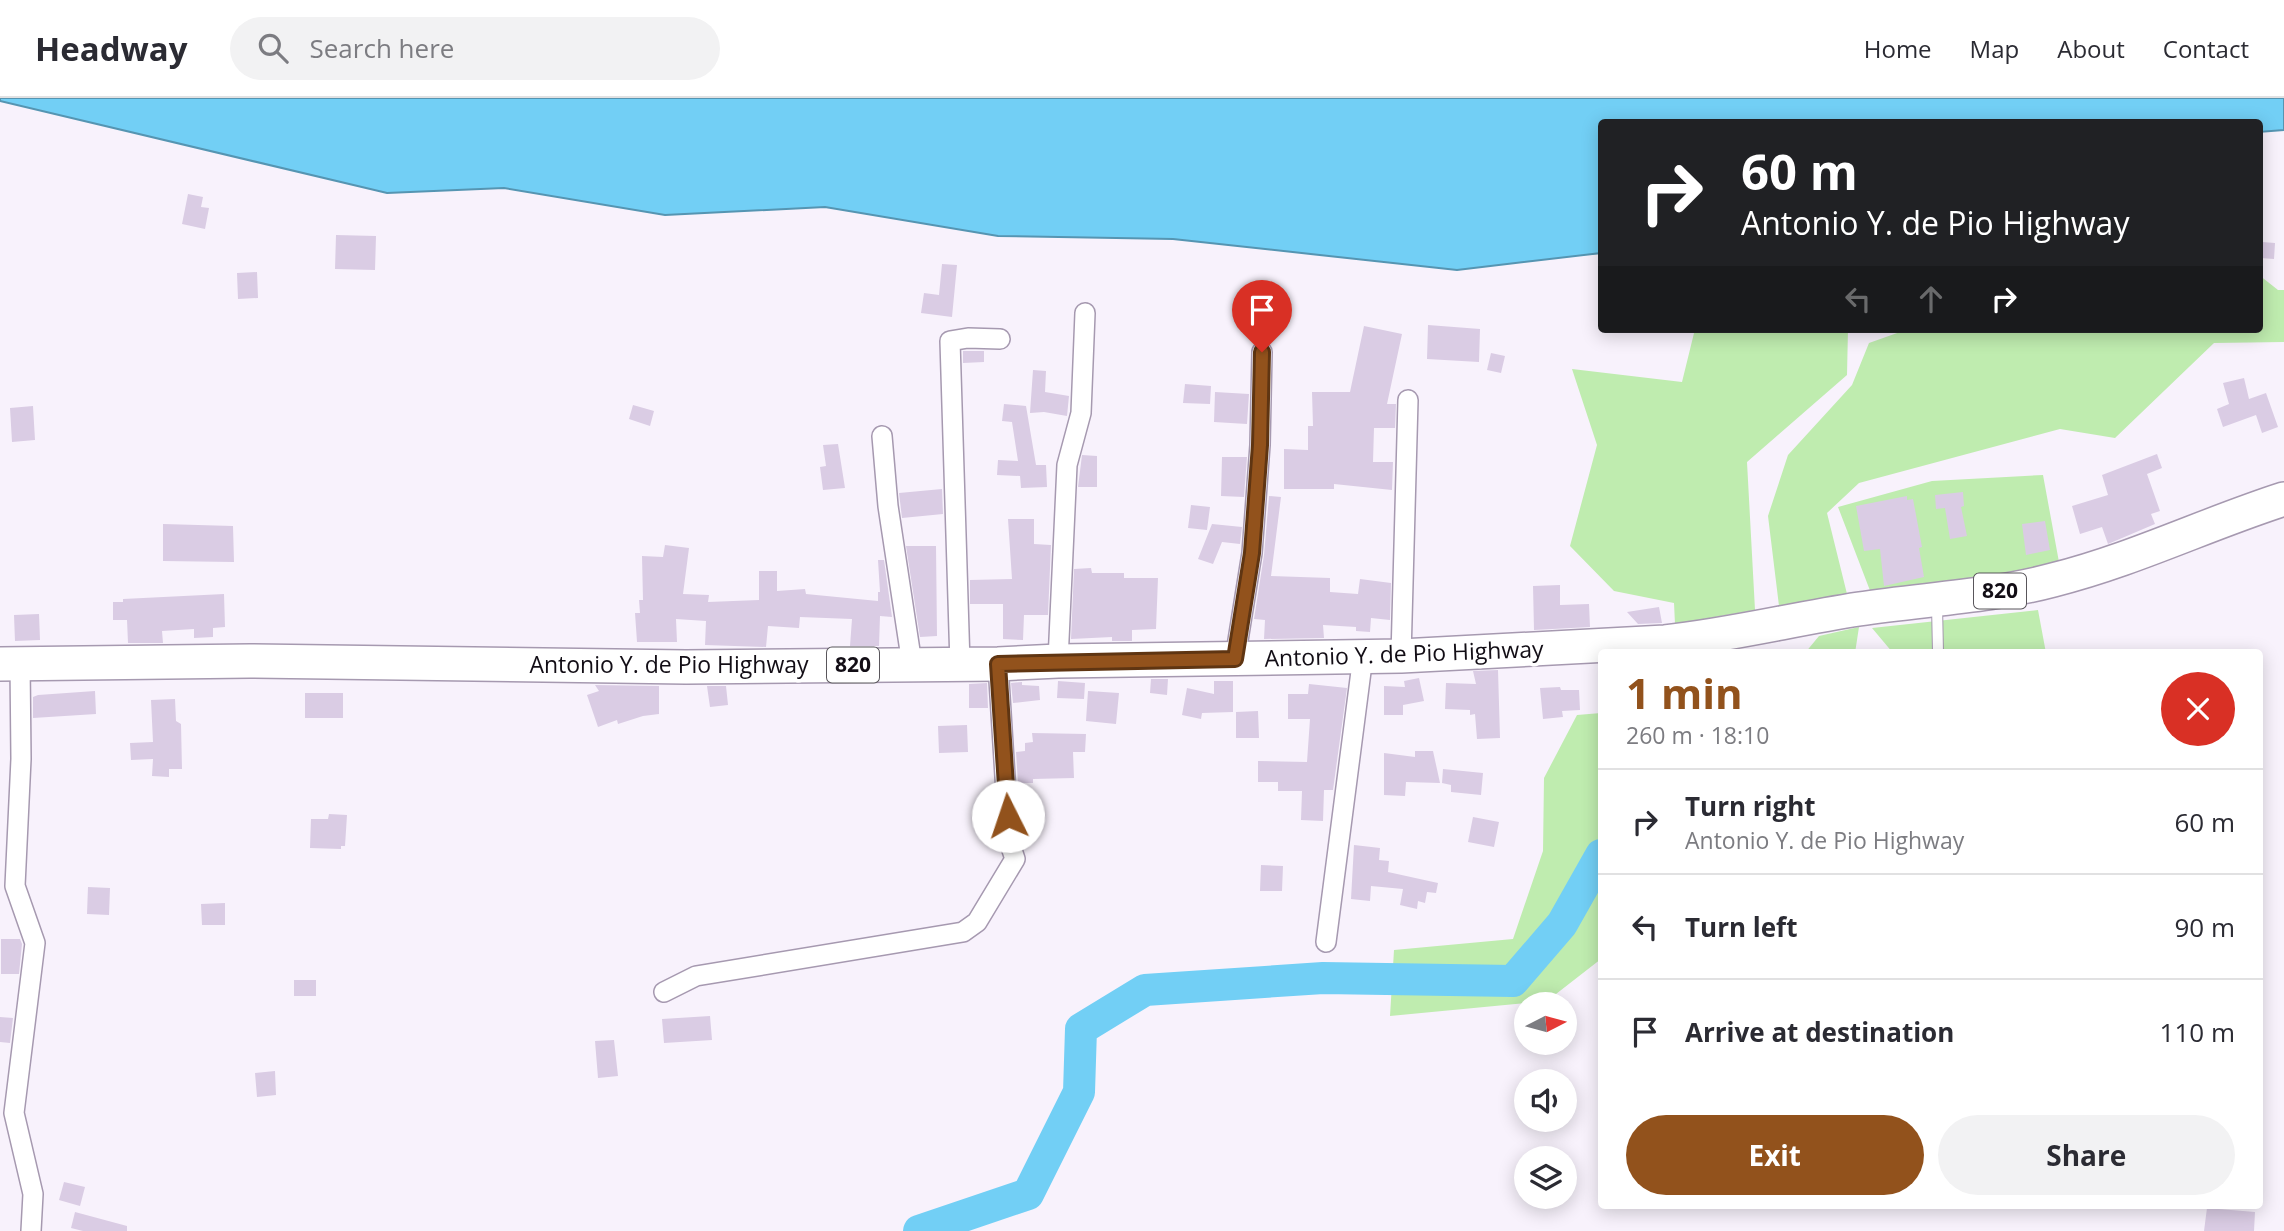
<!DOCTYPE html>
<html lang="en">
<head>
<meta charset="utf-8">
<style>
  body { margin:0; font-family:"Open Sans",sans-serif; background:#f2f2f3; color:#2b2b33; height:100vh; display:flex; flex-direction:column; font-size:26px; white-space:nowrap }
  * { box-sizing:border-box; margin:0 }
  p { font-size:23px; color:#7c7c81 }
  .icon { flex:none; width:38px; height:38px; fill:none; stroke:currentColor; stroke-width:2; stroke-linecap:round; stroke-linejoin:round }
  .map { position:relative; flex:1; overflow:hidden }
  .panel { position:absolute; left:1598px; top:551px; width:665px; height:560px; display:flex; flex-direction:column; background:#fff; border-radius:7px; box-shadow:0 4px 18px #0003 }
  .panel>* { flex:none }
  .hud { position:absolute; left:1598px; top:21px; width:665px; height:214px; border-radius:7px; box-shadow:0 4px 18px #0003; background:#202124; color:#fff; overflow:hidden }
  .needle { width:46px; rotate:84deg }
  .controls { position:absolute; left:1514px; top:894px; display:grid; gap:14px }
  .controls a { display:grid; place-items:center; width:63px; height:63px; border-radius:50%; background:#fff; box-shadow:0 4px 18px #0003; font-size:35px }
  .pin { position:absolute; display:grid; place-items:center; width:60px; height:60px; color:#fff; margin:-72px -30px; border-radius:50% 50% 50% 0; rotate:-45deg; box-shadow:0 0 7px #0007 }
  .pin .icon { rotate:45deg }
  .me { position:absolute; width:77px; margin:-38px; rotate:356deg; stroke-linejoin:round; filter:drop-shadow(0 0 5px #0008) }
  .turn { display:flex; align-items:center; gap:24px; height:147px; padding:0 28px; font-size:32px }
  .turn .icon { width:91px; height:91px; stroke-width:2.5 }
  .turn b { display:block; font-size:49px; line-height:60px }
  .lanes { display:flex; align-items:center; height:66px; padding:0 28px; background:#0003; justify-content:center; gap:35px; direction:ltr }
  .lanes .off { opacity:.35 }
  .round { display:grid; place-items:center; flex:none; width:74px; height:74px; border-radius:37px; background:#f2f2f3 }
  .head { display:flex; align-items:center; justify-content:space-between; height:119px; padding:0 28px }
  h1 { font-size:42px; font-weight:700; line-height:52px; color:#92521c }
  .cta { display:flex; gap:14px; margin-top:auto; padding:14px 28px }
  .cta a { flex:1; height:80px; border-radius:42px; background:#92521c; color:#fff; font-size:28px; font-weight:700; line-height:80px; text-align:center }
  .cta a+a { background:#f2f2f3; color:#2b2b33 }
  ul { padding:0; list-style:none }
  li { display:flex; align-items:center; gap:21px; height:105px; padding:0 28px; border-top:2px solid #e1e1e2 }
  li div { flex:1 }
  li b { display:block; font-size:26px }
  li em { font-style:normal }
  header { display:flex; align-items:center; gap:42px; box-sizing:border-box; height:98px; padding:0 35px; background:#fff; border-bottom:2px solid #e1e1e2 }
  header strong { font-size:33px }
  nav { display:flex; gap:38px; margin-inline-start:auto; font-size:24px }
  .search { width:490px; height:63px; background:#f2f2f3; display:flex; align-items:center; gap:18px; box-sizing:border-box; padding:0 24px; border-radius:38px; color:#7c7c81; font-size:26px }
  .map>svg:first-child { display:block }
  .green { fill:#bfecaf }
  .water { fill:#72cff5; stroke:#5595b2; stroke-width:2 }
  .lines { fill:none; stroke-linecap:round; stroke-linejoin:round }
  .river { stroke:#72cff5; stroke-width:32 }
  .building { fill:#dacce4 }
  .lane-casing { stroke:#a699b0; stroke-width:12 }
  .street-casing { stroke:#a699b0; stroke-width:22 }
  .highway-casing { stroke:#a699b0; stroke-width:36 }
  .lane { stroke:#fff; stroke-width:10 }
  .street { stroke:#fff; stroke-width:19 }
  .highway { stroke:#fff; stroke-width:33 }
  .route-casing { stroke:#5f3512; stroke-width:18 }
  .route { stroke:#92521c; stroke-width:12 }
  .labels { text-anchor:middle; stroke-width:7; stroke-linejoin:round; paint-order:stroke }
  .shield { fill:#fff; stroke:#59565b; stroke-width:2 }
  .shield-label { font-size:21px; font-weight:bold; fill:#120d15 }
  .street-label { font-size:23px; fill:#120d15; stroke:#fff }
</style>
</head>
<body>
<header>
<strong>Headway</strong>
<div class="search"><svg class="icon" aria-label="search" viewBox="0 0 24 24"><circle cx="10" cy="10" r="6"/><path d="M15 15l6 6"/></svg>Search here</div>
<nav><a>Home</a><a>Map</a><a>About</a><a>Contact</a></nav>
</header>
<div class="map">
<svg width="2284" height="1133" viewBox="0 0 2284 1133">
  <rect width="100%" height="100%" fill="#f8f2fc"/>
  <path class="green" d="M2259 177 2278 192H2284V244L2214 245 2115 340 2060 331 1859 385 1827 415 1848 500 1779 508 1768 418 1788 357 1852 287 1869 245 1900 234V231H2259Z
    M1695 231H1848L1847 277 1747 364 1755 512 1675 526 1674 505 1614 493 1570 448 1597 347 1572 271 1682 284Z
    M2043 377 2059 464 1970 488 1874 503 1838 409 1932 383Z
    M2038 512 2046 555H1893L1872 530Z
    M1859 529 1855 555H1805L1819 538Z
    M1601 615V861L1547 903 1390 918 1394 852 1513 841 1543 753 1544 680 1577 617Z"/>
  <path class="water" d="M0 0H2284V32L2259 34V24H1601V155L1457 172 1173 141 998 138 825 109 665 117 504 90 387 95 0 3Z"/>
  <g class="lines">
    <path class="river" d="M919 1133 1028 1096 1079 994 1081 931 1145 892 1323 880 1513 883 1562 826 1601 757"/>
  </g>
  <path class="building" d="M188 96 203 99 201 109 209 110 205 131 182 126Z
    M336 137 376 138 375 172 335 171Z
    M2262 144 2275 145 2274 161 2260 160Z
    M942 166 957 167 952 219 921 215 924 195 939 197Z
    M257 174 258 200 238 201 237 175Z
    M1428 227 1480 231 1479 264 1427 261Z
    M1364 228 1402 236 1387 306H1396L1395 330H1374L1373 364H1393L1392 392 1334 386V391H1284V351L1308 352V328H1313L1312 294H1350Z
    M963 253H984V264L963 265Z
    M1491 255 1505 258 1501 275 1487 272Z
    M1033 272 1046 273 1045 294 1069 298 1067 318 1044 314 1030 315Z
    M2244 280 2249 301 2266 295 2278 329 2262 335 2256 317 2223 329 2217 311 2229 306 2223 285Z
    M1185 286 1211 288 1210 306 1183 305Z
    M1215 294 1249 296 1247 326 1214 324Z
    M1004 306 1026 308 1036 367H1046L1047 389 1021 390 1020 378 997 377 998 362 1018 363 1012 324 1002 323Z
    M633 307 654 313 650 328 629 321Z
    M33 308 35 342 12 344 10 310Z
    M838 346 845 390 823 392 820 369 826 368 823 347Z
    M2157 356 2162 370 2147 376 2160 413 2151 416 2155 426 2108 446 2102 429 2080 436 2072 408 2108 397 2102 377Z
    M1082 357 1097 358V389H1078Z
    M1222 359H1247L1244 399 1221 398Z
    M942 391 943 416 902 420 899 395Z
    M1963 394 1964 408 1961 409 1967 438 1950 441 1945 410 1936 411 1935 397Z
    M1269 398 1281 399 1271 478 1330 480V494L1358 496 1360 481 1391 485 1390 522 1371 520 1370 534 1356 533V529L1323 527 1324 540 1264 541 1265 522 1254 521 1264 457Z
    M1907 398V402L1913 401 1922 449 1919 450 1924 479 1884 488 1880 451 1864 453 1856 408Z
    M1191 407 1210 409 1207 432 1188 430Z
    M1008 421H1034V446L1051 447 1048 517H1024L1023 542 1003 541V506H970V482L1012 481Z
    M2045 423 2050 452 2026 457 2022 426Z
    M163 426 233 428 234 464 163 463Z
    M1212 426 1242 429 1240 446 1222 444 1213 466 1198 461Z
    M665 447 689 450 683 496 709 497 708 504 759 502V473H777V493L805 491 806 496 878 503V494H880L878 462H884L892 519 880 518 879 548H850L852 521 800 519 799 530 768 528 766 549 705 547 706 523 676 521 677 544H637L635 515H640L639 502H643L642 458 663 459Z
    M906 448H936L937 538 920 539Z
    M1091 470 1092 475H1124V480H1158L1156 531 1132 532V543H1112V539L1071 541 1074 471Z
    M1560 487V507L1589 506 1590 529 1534 532 1533 488Z
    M224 496 225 529 213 530V539L194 540V531L162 533 163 545H128L127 522H113V504H123V501Z
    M1659 509 1662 525 1638 526 1627 514Z
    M39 516 40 542 15 543 14 517Z
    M1498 572 1500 640 1477 641 1475 616 1470 617V612L1445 611 1446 585 1476 586 1473 573Z
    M1419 580 1424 603 1403 607V617H1384V588L1405 589 1404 583Z
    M1151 581H1168L1167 597 1150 595Z
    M1058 583 1085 585 1084 601 1057 600Z
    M1214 583H1233V614L1202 615 1201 621 1182 617 1187 590 1214 596Z
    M1022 584V587L1039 588 1040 602 1013 605 1011 585Z
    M987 585 988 610H969V586Z
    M1309 586 1347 590 1333 692H1324L1323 723 1301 722 1302 693H1278V684H1258V663L1307 664 1310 621H1288V596H1308Z
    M595 587 659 588V616L643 618 618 626 617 622 598 629 587 597 599 593Z
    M707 588H726L728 607 710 609Z
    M1560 589 1561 592H1579L1580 612 1562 613 1563 619 1543 621 1540 590Z
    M95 593 96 616 33 620V599L38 597Z
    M1088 593 1119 595 1116 626 1086 623Z
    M305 595H343V620H305Z
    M175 601 176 623 181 626 182 671H169V679L152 678 153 661 131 662 130 645 153 644 151 602Z
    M1258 613 1259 640H1236V614Z
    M967 627 968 654 939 655 938 628Z
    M1032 635 1086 636 1085 654H1073L1074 680 1033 681V685H1018L1016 654 1025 653V645L1033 644Z
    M1415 653H1433L1440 685 1406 684 1405 698 1384 697V655L1415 659Z
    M1443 671 1483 675 1481 697 1451 694V687L1442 685Z
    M329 716 347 717 345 748H341V751L310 750 311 721H328Z
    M1473 719 1499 724 1494 749 1468 744Z
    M1354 747 1380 750 1379 762 1389 763 1388 774 1438 785 1436 795 1427 794 1425 805 1418 803 1417 811 1400 807 1403 791 1371 788 1370 803 1351 801Z
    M1261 767 1283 768 1282 793H1260Z
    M88 789 110 790 109 817 87 816Z
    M225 805V827H202L201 806Z
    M1 841H20L22 846 19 876H1Z
    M294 882H316V898H294Z
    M710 918 712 942 664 945 662 921Z
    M0 919 13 920 10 945 0 944Z
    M614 942 618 978 598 980 595 943Z
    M275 973 276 997 257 999 255 975Z
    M64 1084 85 1089 80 1108 59 1102Z
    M2207 1110 2255 1114 2254 1133H2204Z
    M75 1114 127 1128V1133H83L71 1130Z"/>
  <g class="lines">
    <defs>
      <path id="lane" d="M1937 507 1938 555"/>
      <path id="street" d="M882 338 888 408 912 566
        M1401 558 1408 302
        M1235 561 1252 455 1260 347 1262 254
        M1058 563 1067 367 1081 315 1085 215
        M20 565 21 661 15 788 35 845 14 1015 33 1096 31 1133
        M960 566 950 243 968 240 1000 241
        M1326 844 1363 558
        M664 894 696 878 963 834 977 824 1015 761 1009 743 998 566"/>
      <path id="highway" d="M0 566 250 563 686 569 998 566 1058 563 1401 558 1665 544C1730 537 1794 521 1859 511 1924 501 1989 499 2053 482 2133 462 2206 426 2284 401"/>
    </defs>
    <use href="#lane" class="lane-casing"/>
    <use href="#street" class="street-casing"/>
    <use href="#highway" class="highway-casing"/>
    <use href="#lane" class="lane"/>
    <use href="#street" class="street"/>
    <use href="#highway" class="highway"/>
  </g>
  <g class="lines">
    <defs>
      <path id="route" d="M1008 718 998 566 1235 561 1252 455 1260 347 1262 254"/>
    </defs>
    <use href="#route" class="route-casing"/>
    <use href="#route" class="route"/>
  </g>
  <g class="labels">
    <g class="shield">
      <rect x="1974" y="475.5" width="52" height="35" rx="5"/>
      <rect x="827" y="549.5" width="52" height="35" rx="5"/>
    </g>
    <g class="shield-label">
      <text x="2000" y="500">820</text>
      <text x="853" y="574">820</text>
    </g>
    <g class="street-label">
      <text transform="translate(1404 556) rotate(-2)" y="8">Antonio Y. de Pio Highway</text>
      <text x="669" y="575">Antonio Y. de Pio Highway</text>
    </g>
  </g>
</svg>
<div class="controls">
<a><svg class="needle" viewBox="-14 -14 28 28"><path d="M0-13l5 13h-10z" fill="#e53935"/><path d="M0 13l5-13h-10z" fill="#7c7c81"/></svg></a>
<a><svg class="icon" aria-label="sound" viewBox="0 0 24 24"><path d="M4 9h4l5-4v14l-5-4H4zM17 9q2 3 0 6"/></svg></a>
<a><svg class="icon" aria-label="layers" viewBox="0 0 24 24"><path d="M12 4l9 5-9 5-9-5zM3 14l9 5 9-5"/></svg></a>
</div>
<div class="pin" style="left:1262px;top:254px;background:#d93025"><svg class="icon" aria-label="arrive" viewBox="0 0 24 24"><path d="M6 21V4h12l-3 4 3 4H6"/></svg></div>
<svg class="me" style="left:1008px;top:718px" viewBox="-20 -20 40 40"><circle r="19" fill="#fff"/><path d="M0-13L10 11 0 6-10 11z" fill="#92521c"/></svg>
<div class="hud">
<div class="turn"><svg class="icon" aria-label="right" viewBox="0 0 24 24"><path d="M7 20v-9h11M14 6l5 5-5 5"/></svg><div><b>60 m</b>Antonio Y. de Pio Highway</div></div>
<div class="lanes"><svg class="icon off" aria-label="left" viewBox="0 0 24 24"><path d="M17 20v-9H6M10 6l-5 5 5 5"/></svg><svg class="icon off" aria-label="ahead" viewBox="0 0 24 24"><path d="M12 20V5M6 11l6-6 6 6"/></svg><svg class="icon" aria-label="right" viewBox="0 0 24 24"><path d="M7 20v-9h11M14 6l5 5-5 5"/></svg></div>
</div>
<section class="panel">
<div class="head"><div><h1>1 min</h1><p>260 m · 18:10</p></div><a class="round" style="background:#d93025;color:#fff"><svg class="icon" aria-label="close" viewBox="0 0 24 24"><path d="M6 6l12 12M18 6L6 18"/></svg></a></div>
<ul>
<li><svg class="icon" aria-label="right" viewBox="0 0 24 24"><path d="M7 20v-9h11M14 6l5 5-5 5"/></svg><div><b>Turn right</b><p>Antonio Y. de Pio Highway</p></div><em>60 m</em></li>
<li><svg class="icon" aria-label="left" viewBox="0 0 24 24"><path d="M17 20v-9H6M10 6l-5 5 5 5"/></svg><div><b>Turn left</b></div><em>90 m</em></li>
<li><svg class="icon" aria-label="arrive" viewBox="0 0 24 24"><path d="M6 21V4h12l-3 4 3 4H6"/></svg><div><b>Arrive at destination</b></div><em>110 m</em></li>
</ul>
<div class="cta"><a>Exit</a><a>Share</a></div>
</section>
</div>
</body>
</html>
